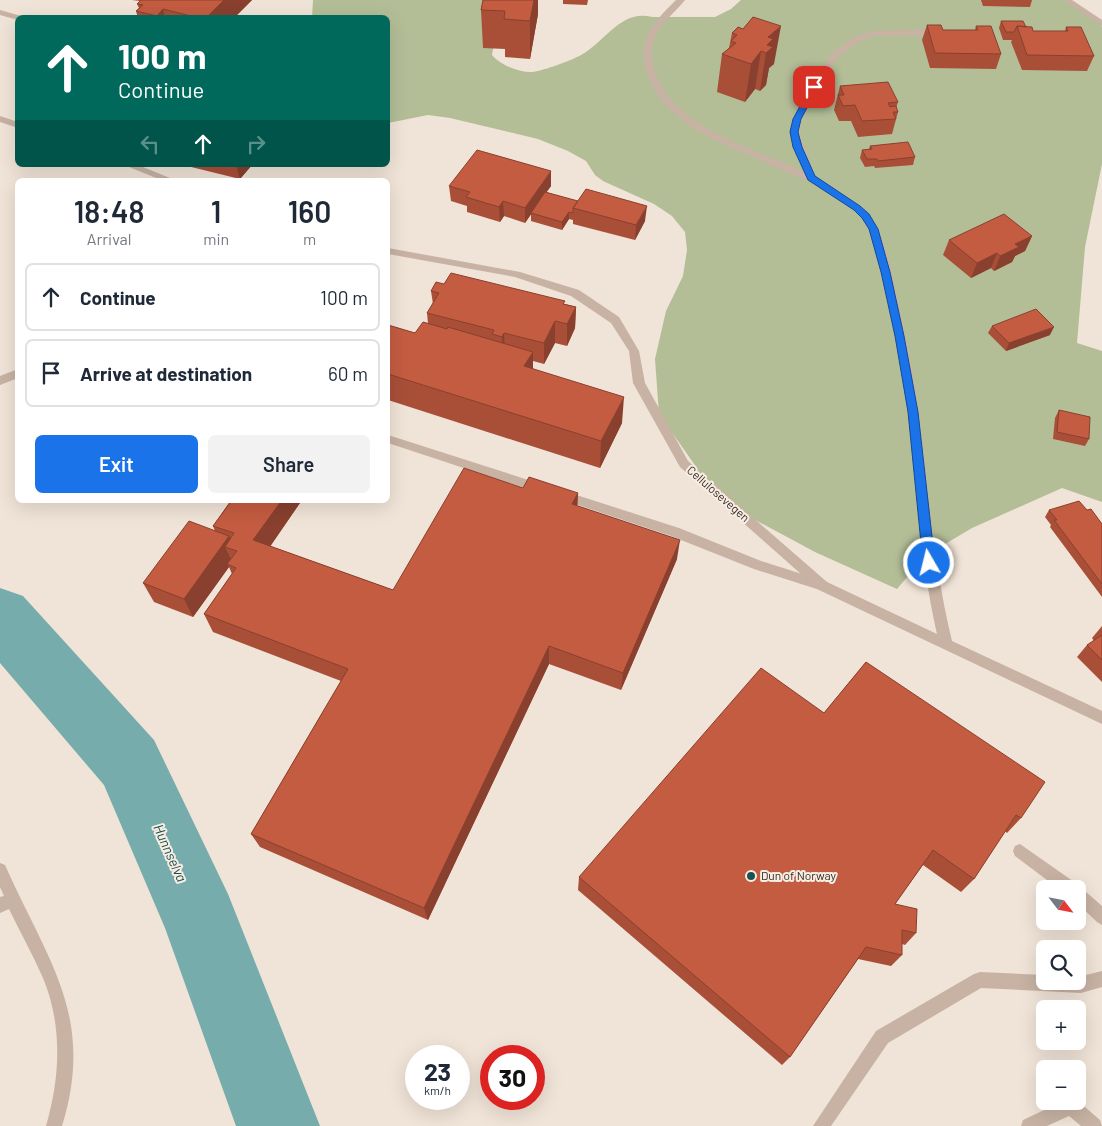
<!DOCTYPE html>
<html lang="en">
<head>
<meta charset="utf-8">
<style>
  body { margin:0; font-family:Barlow,sans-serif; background:#f2f2f3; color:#1f2937; height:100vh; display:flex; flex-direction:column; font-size:19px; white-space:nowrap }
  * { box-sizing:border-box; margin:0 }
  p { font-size:16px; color:#747a83 }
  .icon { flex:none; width:28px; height:28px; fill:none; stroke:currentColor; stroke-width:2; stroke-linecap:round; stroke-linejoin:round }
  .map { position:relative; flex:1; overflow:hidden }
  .side { position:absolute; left:15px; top:178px; width:375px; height:325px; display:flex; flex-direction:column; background:#fff; border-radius:8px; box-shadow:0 5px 20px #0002 }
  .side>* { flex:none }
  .banner { position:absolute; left:15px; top:15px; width:375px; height:152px; border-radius:8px; box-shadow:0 5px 20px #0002; background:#00695c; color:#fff; overflow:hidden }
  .needle { width:32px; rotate:122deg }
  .tools { position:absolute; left:1036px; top:880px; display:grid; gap:10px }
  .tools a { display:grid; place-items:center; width:50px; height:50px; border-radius:8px; background:#fff; box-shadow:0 5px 20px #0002; font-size:25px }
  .speed { position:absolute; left:405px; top:1045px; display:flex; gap:10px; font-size:25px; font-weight:700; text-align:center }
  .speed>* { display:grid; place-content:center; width:65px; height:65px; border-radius:50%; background:#fff; box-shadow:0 5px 20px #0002; line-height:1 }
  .speed small { font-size:12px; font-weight:400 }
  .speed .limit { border:8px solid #d22; background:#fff; color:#111 }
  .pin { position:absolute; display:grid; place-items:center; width:42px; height:42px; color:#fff; margin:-21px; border-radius:10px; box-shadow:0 2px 8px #0006 }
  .me { position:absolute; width:55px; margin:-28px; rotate:352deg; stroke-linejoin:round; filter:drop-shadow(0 0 4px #0008) }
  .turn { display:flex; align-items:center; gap:18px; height:105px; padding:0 20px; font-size:22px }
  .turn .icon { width:65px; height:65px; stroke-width:2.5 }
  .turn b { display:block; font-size:35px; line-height:42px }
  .lanes { display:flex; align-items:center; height:48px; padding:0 20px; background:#0003; justify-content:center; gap:25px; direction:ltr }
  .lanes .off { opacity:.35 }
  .eta { display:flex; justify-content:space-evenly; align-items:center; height:85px; text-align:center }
  .eta b { font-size:30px; font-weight:600; line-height:35px }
  .button { display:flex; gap:10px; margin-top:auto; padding:10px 20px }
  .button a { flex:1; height:58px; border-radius:8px; background:#1a73e8; color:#fff; font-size:20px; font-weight:600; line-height:58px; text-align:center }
  .button a+a { background:#f2f2f3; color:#1f2937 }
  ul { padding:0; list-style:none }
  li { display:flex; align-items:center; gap:15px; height:68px; margin:0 10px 8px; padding:0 10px; border:2px solid #e0e1e3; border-radius:8px }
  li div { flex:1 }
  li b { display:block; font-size:19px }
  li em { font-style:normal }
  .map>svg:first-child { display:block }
  .green { fill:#b3be97 }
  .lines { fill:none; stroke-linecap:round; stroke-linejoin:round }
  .river { fill:#76acac; fill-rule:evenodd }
  .service { fill:#c7b2a3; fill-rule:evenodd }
  .minor { fill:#c7b2a3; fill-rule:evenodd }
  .wall { fill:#a94f38 }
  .shaded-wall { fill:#89402e }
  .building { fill:#c45c41; stroke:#89402e }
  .route { fill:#1a73e8; stroke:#114b97 }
  .poi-dot { fill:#1c5153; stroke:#f8ede2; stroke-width:2 }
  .labels { text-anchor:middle; stroke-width:4; stroke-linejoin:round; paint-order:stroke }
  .street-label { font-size:12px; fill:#332925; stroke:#f8ede2 }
  .poi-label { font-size:12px; fill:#332925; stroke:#f8ede2; text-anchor:start }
  .water-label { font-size:14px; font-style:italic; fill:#1c5153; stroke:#f8ede2 }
</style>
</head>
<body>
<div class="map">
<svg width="1102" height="1126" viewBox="0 0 1102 1126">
  <rect width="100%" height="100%" fill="#f0e3d7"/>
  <path class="green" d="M313 0H536L534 11 493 49 492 55C500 65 520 73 533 72 545 70 570 61 581 55 605 42 621 9 652 17H715L731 9 741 0H1068L1098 19 1102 27V164L1085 247 1077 343 1102 351V502L1062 488 972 528 925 556 897 589 815 552 746 515 711 488 659 414 655 359 666 311 683 276 687 250 685 232 672 216 654 204 603 181 595 175 586 161 568 151 538 139 450 118 428 115 388 123V18H312Z"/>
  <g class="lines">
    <path class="river" d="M0 588 23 596 154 740 228 894 320 1126H236L165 928 104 785 0 663Z"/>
    <path class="service" d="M676 0H685C675 13 660 23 654 39 650 49 652 61 655 72 674 129 755 149 803 171L789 132 792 119 831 54 852 38 873 31 942 29 946 32 942 35 874 36 858 42 837 58 802 119 799 132 816 178 811 181C793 176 775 166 758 159 716 141 662 121 647 73 643 62 642 50 646 39 652 23 665 11 676 0Z
      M0 10 21 16 22 18H18V20L0 15Z
      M0 116 18 122V128L0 122Z
      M18 369V378L0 385V376Z
      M388 435 544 485 546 488 544 491 540 493 388 443Z
      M561 490 679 528 761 561 827 582 829 586 827 590 823 591 754 569 671 536 557 498 555 495 557 492Z
      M1020 844 1077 884 1102 906V925L1097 922 1078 904V889H1059L1015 856 1013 851 1015 846Z
      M0 863 5 865C47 960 96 1016 62 1126H46C60 1078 63 1026 43 978 33 955 20 932 9 909L0 913V897L4 896 0 887Z
      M1102 971V987L1081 993 981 988 888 1043 831 1126H813L876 1031 974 974 980 972 1045 975V981H1078V977Z
      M1063 1101H1078L1100 1120 1102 1126H1081L1069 1116 1047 1126H1021L1023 1120Z"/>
    <path class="minor" d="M1063 0H1072L1102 20V26Z
      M124 165H138L175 180H161Z
      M811 175C822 178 864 206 870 215 886 236 892 275 898 301 906 338 914 375 919 413 929 491 933 563 952 641L1102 711V724L819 590 680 467 633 383 629 351 611 323 571 296 515 277 388 254V248L520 272 579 290 619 317 639 351 645 383 688 461 827 582 937 634C920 560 917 486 907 412 903 375 895 339 888 303 882 278 877 241 863 220 854 205 823 190 808 180V176Z"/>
  </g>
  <path class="wall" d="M132 0H252L234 18H138L136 11 139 8 137 4 140 1Z
    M483 0H538V14L530 59 505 57V49L483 48 481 10Z
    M563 0H588L587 5 563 4Z
    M981 0H1032L1030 7 983 6Z
    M753 17 774 64 769 68 766 85 760 91 755 89 745 102 717 92 722 54 729 48 732 33 743 29Z
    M1001 21 1026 27 1033 31H1065L1066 27 1094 56 1087 71 1022 70 1011 42 1012 40H1003L999 28Z
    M927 25 943 30H975L976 26 1001 54 996 69 930 68 922 40Z
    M840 86 898 102 896 108 898 112 892 134 858 137 851 121H839L834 110Z
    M870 146 915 157 913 165 875 168 874 166 865 167 860 158 862 150 869 149Z
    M183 165H252L240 179Z
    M449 186H551L546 192 645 221 635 240 573 224V220L569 219 562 230 531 221V214L525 223 504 216 500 222 467 212V206L451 201Z
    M1032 236 1025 251 1015 256 1012 262 994 271 991 268 971 278 943 255 949 240Z
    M444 284 565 304 576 307 575 328 567 346 555 343 544 364 533 361V369L622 423 600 468 388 400V325L415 333 428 324 427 313 433 304 431 291Z
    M992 326 1050 335 1006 351 988 333Z
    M1059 410 1089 439 1085 446 1053 439 1055 418Z
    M523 488 578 493 577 506 677 559 621 690 549 664 428 920 260 847 251 834 341 681 213 632 204 614 232 574 229 567 193 617 154 602 143 583 215 531 213 526 231 500H230H302L270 546 393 590Z
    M1049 510H1087L1102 524V597L1050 527 1051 525 1045 517Z
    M1102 626V682L1077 657 1087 645 1094 641 1092 638Z
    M866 662 1021 818 1007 833 1005 831 974 879 961 892 923 865 895 904 916 933 905 945 902 944V955L891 966 858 959 790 1057 782 1065 578 890 579 877 824 713Z"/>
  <path class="shaded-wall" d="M224 0H252L234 18H206Z
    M534 0H538V14L530 59V21Z
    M163 9 165 18H157V16Z
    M781 26 774 64 769 68 766 85 760 91 766 53 768 37Z
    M761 51 755 89 745 102 751 64Z
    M236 165H252L240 179Z
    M551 171V186L525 223V208Z
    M503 201 504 216 500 222 499 207Z
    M647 206 645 221 635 240 636 225Z
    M569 212V219L562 230V222Z
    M1032 236 1025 251 1015 256 1012 262 994 271 1000 256 1015 244Z
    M997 253 991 268 971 278 977 263Z
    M576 307 575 328 567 346V324Z
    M555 321V343L544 364V343Z
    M1054 327 1050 335 1006 351 1009 343Z
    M504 333 505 354 503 358 502 337Z
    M533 352V379L524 366Z
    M624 397 622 423 600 468 601 441Z
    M578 493 577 513 572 504Z
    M282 500H302L261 560 253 540Z
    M229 536 235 550 225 547 232 562 227 564 229 567 193 617 184 599Z
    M680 540 677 559 621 690 623 673Z
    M549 646V664L428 920 424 908Z"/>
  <path class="building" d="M141 0H224L206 18H199L163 9 157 16 136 11 143 5 137 4Z
    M483 0H534L530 21 504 19 505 11 481 10Z
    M753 17 781 26 768 37 773 39 767 45 773 47 766 53 761 51 751 64 722 54 736 43 731 41 737 35 732 33 738 27 743 29Z
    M1001 21H1023L1026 27 1017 26 1014 32H1006Z
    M927 25H941L943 30H978L976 26H991L1001 54 935 53Z
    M1017 26 1032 27 1033 31H1068L1066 27H1081L1094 56 1027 55Z
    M888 82 898 102 888 103 890 107 896 106 898 112H893L896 119 862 121 855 105 843 106 838 95H844L840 86Z
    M908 142 915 157 878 161 877 159H867L862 150 872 149 870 146Z
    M477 150 551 171 525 208 503 201 499 207 466 197 470 192 449 186Z
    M586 189 647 206 636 225 573 208Z
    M545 192 578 201 573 208V213L569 212 562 222 531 213Z
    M1004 214 1032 236 1015 244 1019 247 1000 256 997 253 977 263 949 240Z
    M451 273 565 301 563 304 576 307 567 324 555 321 544 343 504 333 502 337 492 334 494 330 427 313 439 293 431 291 436 282 444 284Z
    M1036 309 1054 327 1009 343 992 326Z
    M423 322 447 329 448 327 533 352 524 366 624 397 601 441 388 374V325L415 333Z
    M1059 410 1090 417 1089 439 1057 432Z
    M464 468 523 488 529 477 578 493 572 504 680 540 623 673 549 646 424 908 251 834 348 669 204 614 236 568 227 564 237 551 225 547 234 533 213 526 232 500H282L253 540 393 590Z
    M1079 501 1087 510 1091 509 1102 524V584L1054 520H1057L1049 510Z
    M189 521 229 536 184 599 143 583Z
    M1102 635V660L1087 645Z
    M866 662 1045 782 1021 818 1016 815 974 879 933 850 895 904 917 909 916 933 902 930V955L866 947 790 1057 579 877 761 668 824 713Z"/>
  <path class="route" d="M811 86 818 87 801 119 798 132 802 147 815 176 860 206 869 214 878 229 890 272 904 336 918 412 935 563 933 567H925L923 563 908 412 895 336 881 272 869 229 862 218 854 210 808 180 793 147 790 132 793 119Z"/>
  <circle class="poi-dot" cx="751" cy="876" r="5"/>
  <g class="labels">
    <g class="street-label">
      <text transform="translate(718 494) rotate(41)" y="4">Cellulosevegen</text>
    </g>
    <g class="poi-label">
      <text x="761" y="880">Dun of Norway</text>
    </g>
    <g class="water-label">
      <text transform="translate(170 853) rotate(66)" y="5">Hunnselva</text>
    </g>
  </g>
</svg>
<div class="tools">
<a><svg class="needle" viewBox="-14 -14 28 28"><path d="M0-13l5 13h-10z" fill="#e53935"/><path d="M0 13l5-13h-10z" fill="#747a83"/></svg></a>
<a><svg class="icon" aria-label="search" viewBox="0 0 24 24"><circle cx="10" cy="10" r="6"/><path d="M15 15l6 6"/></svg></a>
<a>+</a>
<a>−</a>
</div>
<div class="speed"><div>23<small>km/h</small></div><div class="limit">30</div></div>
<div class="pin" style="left:814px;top:87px;background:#d93025"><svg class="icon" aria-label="arrive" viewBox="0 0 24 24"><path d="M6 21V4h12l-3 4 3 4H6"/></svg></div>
<svg class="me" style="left:929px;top:563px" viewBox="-20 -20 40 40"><circle r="17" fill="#1a73e8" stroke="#fff" stroke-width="3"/><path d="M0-11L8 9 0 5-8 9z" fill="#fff"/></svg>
<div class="banner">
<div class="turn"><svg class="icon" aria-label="ahead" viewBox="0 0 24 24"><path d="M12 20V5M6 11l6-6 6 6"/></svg><div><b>100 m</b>Continue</div></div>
<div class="lanes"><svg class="icon off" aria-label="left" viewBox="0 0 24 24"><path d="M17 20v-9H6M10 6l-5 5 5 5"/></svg><svg class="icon" aria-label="ahead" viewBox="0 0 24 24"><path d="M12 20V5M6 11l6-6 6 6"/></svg><svg class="icon off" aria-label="right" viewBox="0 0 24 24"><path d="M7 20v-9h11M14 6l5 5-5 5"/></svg></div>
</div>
<section class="side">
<div class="eta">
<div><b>18:48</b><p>Arrival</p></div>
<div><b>1</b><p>min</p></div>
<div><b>160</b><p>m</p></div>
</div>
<ul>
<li><svg class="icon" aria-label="ahead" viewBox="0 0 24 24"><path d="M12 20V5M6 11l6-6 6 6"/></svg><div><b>Continue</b></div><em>100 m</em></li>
<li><svg class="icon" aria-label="arrive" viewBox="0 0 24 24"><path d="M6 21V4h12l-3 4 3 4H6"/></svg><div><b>Arrive at destination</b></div><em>60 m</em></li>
</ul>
<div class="button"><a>Exit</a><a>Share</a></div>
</section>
</div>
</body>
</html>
